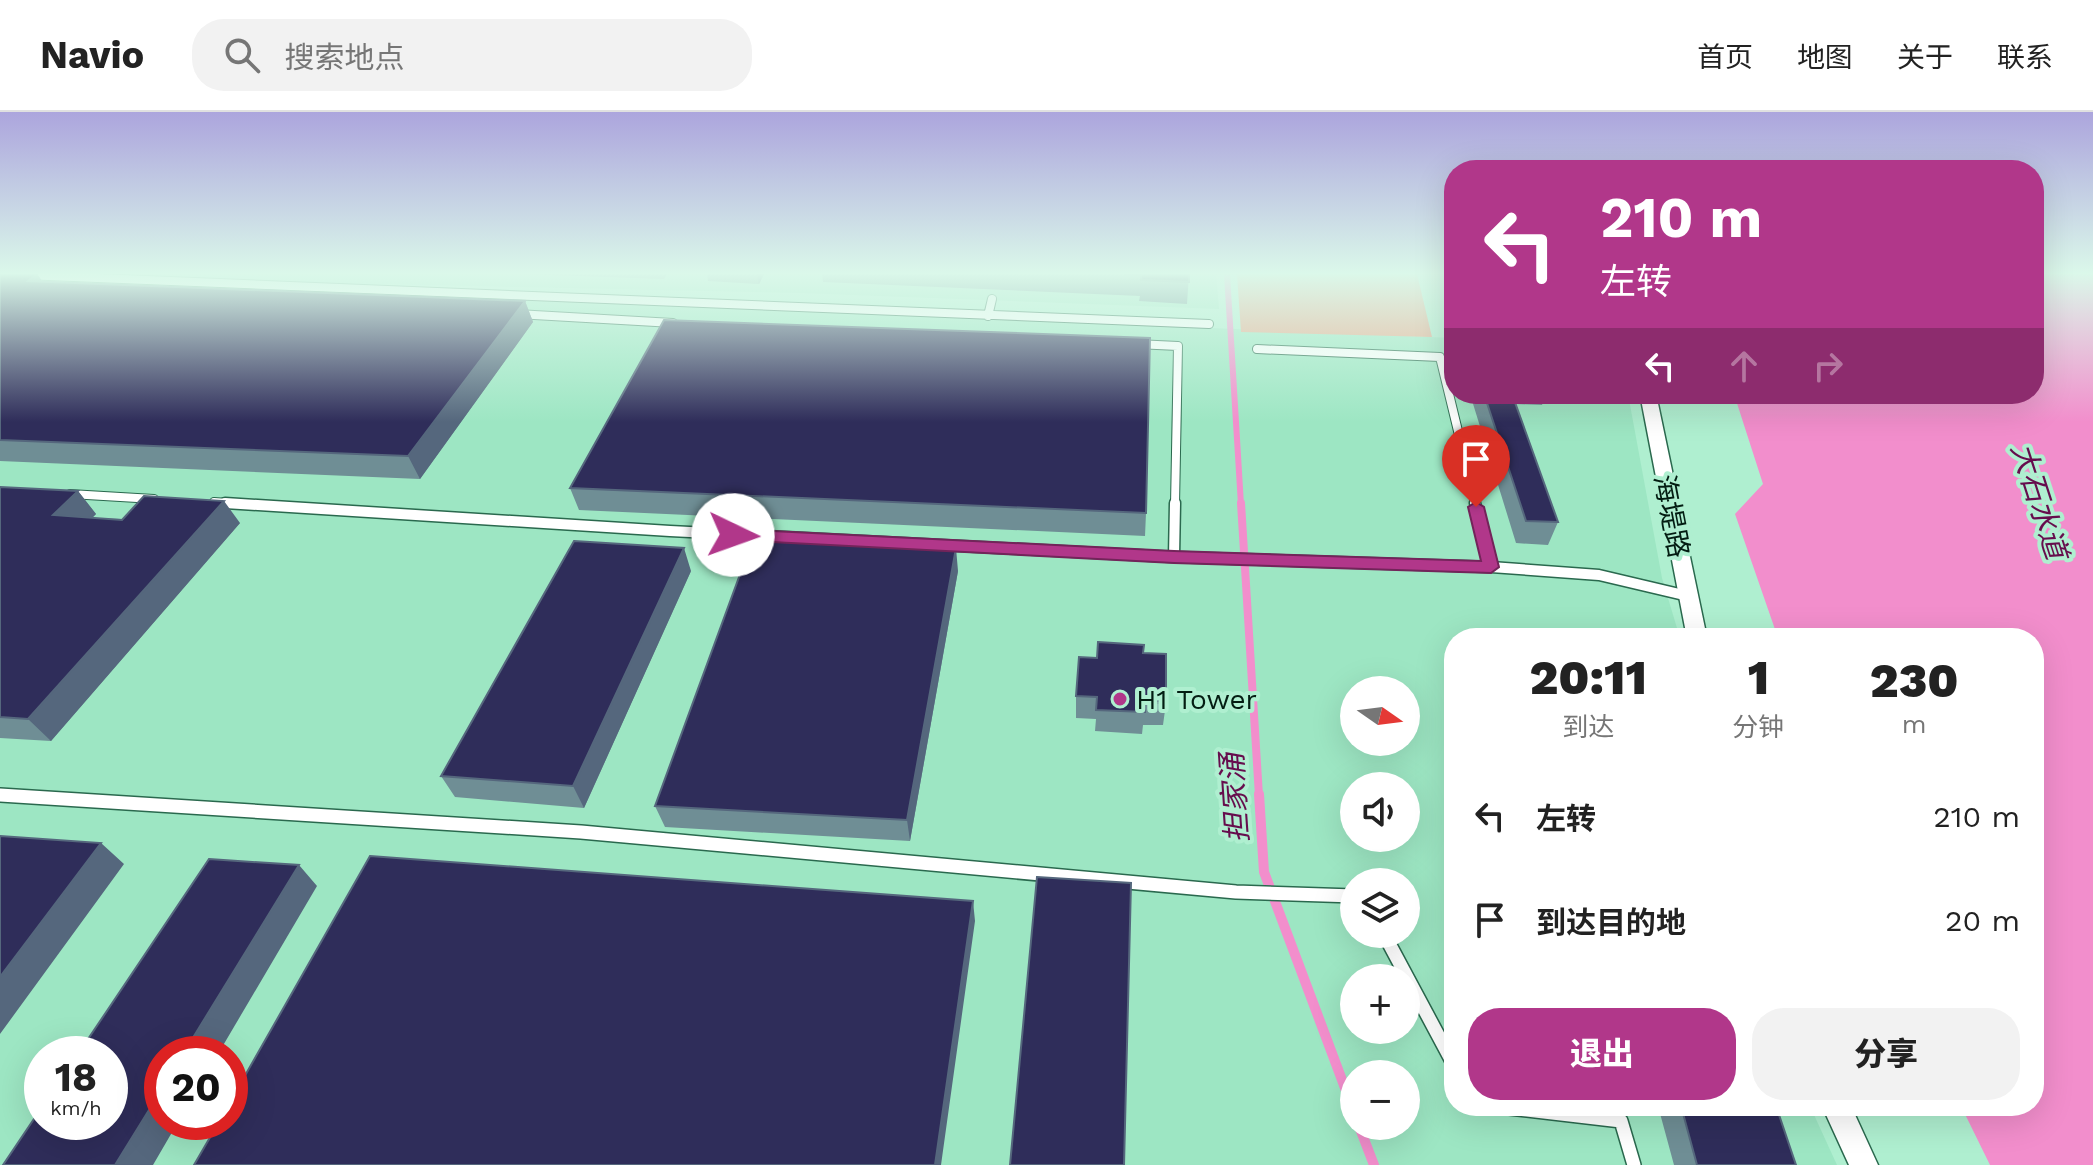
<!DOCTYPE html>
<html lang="zh">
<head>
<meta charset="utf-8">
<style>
  body { margin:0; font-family:"Work Sans","Noto Sans SC",sans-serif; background:#f2f2f2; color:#222; height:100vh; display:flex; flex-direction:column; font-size:30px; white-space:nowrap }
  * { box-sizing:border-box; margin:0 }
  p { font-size:26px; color:#767676 }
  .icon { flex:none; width:44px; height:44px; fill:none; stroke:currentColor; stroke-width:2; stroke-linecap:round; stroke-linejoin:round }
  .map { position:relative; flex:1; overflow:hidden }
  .side { position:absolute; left:1444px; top:516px; width:600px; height:488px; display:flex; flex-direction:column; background:#fff; border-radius:32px; box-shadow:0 8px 32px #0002 }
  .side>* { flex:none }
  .top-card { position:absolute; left:1444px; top:48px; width:600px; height:244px; border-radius:32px; box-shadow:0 8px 32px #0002; background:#b1378a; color:#fff; overflow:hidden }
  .needle { width:52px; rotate:104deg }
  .controls { position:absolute; left:1340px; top:564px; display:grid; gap:16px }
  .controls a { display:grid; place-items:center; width:80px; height:80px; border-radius:50%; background:#fff; box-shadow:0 8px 32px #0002; font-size:40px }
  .speed { position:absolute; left:24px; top:924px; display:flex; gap:16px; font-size:40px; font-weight:700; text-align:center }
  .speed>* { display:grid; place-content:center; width:104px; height:104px; border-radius:50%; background:#fff; box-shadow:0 8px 32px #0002; line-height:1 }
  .speed small { font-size:20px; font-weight:400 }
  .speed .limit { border:12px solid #d22; background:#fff; color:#111 }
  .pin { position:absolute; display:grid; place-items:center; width:68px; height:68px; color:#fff; margin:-82px -34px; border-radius:50% 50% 50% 0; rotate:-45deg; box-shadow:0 0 8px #0007 }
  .pin .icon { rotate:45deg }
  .me { position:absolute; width:88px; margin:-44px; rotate:93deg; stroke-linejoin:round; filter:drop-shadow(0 0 6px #0008) }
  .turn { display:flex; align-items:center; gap:28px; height:168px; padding:0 24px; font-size:36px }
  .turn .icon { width:104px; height:104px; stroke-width:2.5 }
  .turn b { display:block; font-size:56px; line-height:68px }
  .lanes { display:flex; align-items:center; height:76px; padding:0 24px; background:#0003; justify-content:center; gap:40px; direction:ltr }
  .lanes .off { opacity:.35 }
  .eta { display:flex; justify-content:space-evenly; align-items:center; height:136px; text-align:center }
  .eta b { font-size:48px; font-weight:800; line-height:56px }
  .action { display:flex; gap:16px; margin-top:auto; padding:16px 24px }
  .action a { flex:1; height:92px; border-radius:32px; background:#b1378a; color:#fff; font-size:32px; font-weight:800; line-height:92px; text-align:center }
  .action a+a { background:#f2f2f2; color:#222 }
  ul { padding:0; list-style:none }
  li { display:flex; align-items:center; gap:24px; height:104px; padding:0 24px }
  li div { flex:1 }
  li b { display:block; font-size:30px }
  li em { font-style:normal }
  header { display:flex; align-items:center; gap:48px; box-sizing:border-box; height:112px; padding:0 40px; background:#fff; border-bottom:2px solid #e0e0e0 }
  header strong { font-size:38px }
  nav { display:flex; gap:44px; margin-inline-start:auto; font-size:28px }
  .search { width:560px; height:72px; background:#f2f2f2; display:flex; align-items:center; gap:20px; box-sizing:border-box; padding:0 28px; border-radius:32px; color:#767676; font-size:30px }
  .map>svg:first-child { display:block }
  .built { fill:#9de6c3; fill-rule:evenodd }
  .green { fill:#eca68a }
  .water { fill:#f28ecc }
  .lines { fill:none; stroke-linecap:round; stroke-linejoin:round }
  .stream-far2 { stroke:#f28ecc; stroke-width:6 }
  .stream-far1 { stroke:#f28ecc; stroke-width:8 }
  .stream { stroke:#f28ecc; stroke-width:10 }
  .lane-far2-casing { stroke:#2a694e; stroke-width:10 }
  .lane-far1-casing { stroke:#2a694e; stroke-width:13 }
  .lane-casing { stroke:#2a694e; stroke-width:16 }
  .street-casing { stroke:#2a694e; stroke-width:3 }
  .lane-far2 { stroke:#fff; stroke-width:8 }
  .lane-far1 { stroke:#fff; stroke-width:10 }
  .lane { stroke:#fff; stroke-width:13 }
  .street { fill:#fff; fill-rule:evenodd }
  .wall { fill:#6f8e95 }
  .shaded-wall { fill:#55677d }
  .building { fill:#2f2d5a; stroke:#55677d; stroke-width:2 }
  .route { fill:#b1378a; stroke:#73245a; stroke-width:2 }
  .poi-dot { fill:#b1378a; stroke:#afefd0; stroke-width:3 }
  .labels { text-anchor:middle; stroke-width:8; stroke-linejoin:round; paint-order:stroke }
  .street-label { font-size:28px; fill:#031d12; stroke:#afefd0 }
  .poi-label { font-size:28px; fill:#031d12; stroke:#afefd0; text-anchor:start }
  .water-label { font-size:30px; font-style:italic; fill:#660d4d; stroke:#afefd0 }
</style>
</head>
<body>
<header>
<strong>Navio</strong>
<div class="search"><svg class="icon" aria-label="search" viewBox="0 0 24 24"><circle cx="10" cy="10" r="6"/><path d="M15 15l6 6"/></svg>搜索地点</div>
<nav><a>首页</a><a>地图</a><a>关于</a><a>联系</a></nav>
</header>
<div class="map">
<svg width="2093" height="1053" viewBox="0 0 2093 1053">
  <rect width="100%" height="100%" fill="#afefd0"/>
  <path class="built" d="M134 162H1216L1219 197 800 181 241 169Z
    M0 166 1454 226V282H1628L1662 466 1680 526H1454V994H1810L1837 1053H0ZM1354 578H1406V630H1354ZM1354 674H1406V726H1354ZM1354 770H1406V822H1354ZM1354 866H1406V918H1354ZM42 942H110V1010H42ZM162 942H230V1010H162ZM1354 962H1406V1014H1354Z"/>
  <path class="green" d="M1237 162H1417L1432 225 1241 220Z"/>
  <path class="water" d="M2034 162H2093V1053H1990L1961 994H2034V526H1778L1735 402 1763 372 1734 282H2034Z"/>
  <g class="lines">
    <path class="stream-far2" d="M1227 162 1241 393"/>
    <path class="stream-far1" d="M1241 391 1259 684"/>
    <path class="stream" d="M1259 682 1264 760 1354 1000
      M1359 1014 1374 1053"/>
    <defs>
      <path id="lane-far2" d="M0 162 1209 212
        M517 202 673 211
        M988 204 992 187
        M1136 232 1178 234 1175 393
        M1257 237 1440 245 1476 393
        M70 382 154 387
        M214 390 256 393"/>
      <path id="lane-far1" d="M225 391 670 419 1174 445
        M1175 391 1174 445 1491 455 1475 391
        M1491 455 1599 463 1688 484
        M0 683 17 684"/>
      <path id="lane" d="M0 683 581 720 1236 780 1354 784
        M1384 822 1454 953
        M1491 994 1621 1009 1634 1053"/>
      <path id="street" d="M1640 282H1656L1707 526H1687Z
        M1822 994H1851L1878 1053H1849Z"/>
    </defs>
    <use href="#lane-far2" class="lane-far2-casing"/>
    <use href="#lane-far1" class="lane-far1-casing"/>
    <use href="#lane" class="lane-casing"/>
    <use href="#street" class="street-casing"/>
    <use href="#lane-far2" class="lane-far2"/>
    <use href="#lane-far1" class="lane-far1"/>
    <use href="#lane" class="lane"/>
    <use href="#street" class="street"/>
  </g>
  <path class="wall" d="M0 162H37L42 169 525 189 533 210 420 367 0 349Z
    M521 162H667L664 167Z
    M707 162H764L759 172 708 169Z
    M822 162H1189L1187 192 1139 189 1140 184 823 170Z
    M1470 282H1546L1542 293 1516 292 1558 410 1548 433 1516 431Z
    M0 375 78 379 96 402 92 406 240 411 51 629 0 626Z
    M570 376 1146 401 1145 424 579 398Z
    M691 459 584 696 455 685 441 664Z
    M958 459 910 729 665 715 655 694Z
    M1143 541 1166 591 1163 613H1143L1142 622 1095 619 1096 607 1076 606V584L1097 546Z
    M1658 994H1776L1796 1053H1674Z"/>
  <path class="shaded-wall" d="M37 162 52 183 28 169Z
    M757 162H764L759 172Z
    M525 189 533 210 420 367 408 344Z
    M78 379 96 402 72 426 53 403Z
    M224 389 240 411 51 629 28 607Z
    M684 436 691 459 584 696 573 674Z
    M956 436 958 459 910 729 907 708Z
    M101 731 124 752 0 922V865Z
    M299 753 317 774 218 942H183Z
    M973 789 975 809 941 1053H935Z
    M162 977V1010H178L153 1053H115Z"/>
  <path class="building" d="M0 162H37L28 169 525 189 408 344 0 328Z
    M1124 162H1189V170L1141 168V163Z
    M664 208 1150 226 1146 401 570 376Z
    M1484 282H1512L1558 410 1526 409Z
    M0 375 78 379 53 403 122 408 144 384 224 389 28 607 0 605Z
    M753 427 956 436 907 708 655 694Z
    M574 429 684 436 573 674 441 664Z
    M1098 530 1144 533 1143 541 1166 542V591H1145V600L1096 598 1097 585 1076 584 1079 545 1097 546Z
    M0 724 101 731 0 865Z
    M370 744 973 789 935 1053H194L219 1010H230V990Z
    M209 747 299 753 183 942H162V977L115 1053H3L42 995V1010H110V942H78Z
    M1037 765 1131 771 1124 1053H1010Z
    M1681 994H1776L1796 1053H1697Z"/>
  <linearGradient id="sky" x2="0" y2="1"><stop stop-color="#aca5dd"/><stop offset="0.52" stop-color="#dbf8ea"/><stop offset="1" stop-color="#dbf8ea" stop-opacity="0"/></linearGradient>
  <rect width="2093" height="310" fill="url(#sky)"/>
  <path class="route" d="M1476 390 1484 395 1499 455 1491 461 1174 451 733 428 725 423 733 417 1174 439 1481 449 1468 395Z"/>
  <circle class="poi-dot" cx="1120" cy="587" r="8"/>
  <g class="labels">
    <g class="street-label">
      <text transform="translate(1672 404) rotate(79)" y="10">海堤路</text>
    </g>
    <g class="poi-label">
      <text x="1136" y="597">H1 Tower</text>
    </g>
    <g class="water-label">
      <text transform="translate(2039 389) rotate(72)" y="10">大石水道</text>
      <text transform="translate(1235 686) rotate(-94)" y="10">担家涌</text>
    </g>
  </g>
</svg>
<div class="controls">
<a><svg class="needle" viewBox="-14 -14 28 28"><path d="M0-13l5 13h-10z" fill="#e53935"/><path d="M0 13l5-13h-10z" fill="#767676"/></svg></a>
<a><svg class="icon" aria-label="sound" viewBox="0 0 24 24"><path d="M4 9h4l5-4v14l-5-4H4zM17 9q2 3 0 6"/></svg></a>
<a><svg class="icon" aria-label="layers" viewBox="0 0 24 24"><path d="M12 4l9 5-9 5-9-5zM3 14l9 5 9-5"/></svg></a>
<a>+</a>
<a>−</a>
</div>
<div class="speed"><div>18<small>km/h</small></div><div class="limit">20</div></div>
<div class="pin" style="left:1476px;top:395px;background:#d93025"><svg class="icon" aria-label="arrive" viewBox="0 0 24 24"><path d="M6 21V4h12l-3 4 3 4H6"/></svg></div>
<svg class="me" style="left:733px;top:423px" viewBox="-20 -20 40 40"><circle r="19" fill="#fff"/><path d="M0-13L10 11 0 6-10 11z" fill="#b1378a"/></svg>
<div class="top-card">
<div class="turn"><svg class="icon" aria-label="left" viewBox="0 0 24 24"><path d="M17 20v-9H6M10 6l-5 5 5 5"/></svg><div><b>210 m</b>左转</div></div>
<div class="lanes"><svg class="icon" aria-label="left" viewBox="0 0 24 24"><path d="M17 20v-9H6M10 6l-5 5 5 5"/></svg><svg class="icon off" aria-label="ahead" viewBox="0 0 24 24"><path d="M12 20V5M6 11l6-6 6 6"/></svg><svg class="icon off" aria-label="right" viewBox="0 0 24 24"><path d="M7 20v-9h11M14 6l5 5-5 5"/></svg></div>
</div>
<section class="side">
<div class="eta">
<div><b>20:11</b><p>到达</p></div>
<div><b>1</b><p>分钟</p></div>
<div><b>230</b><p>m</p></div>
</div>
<ul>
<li><svg class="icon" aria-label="left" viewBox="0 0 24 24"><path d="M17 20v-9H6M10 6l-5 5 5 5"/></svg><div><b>左转</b></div><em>210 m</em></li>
<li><svg class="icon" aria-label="arrive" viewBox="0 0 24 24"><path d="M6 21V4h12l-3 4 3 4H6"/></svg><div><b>到达目的地</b></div><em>20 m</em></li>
</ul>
<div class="action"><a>退出</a><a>分享</a></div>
</section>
</div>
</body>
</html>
